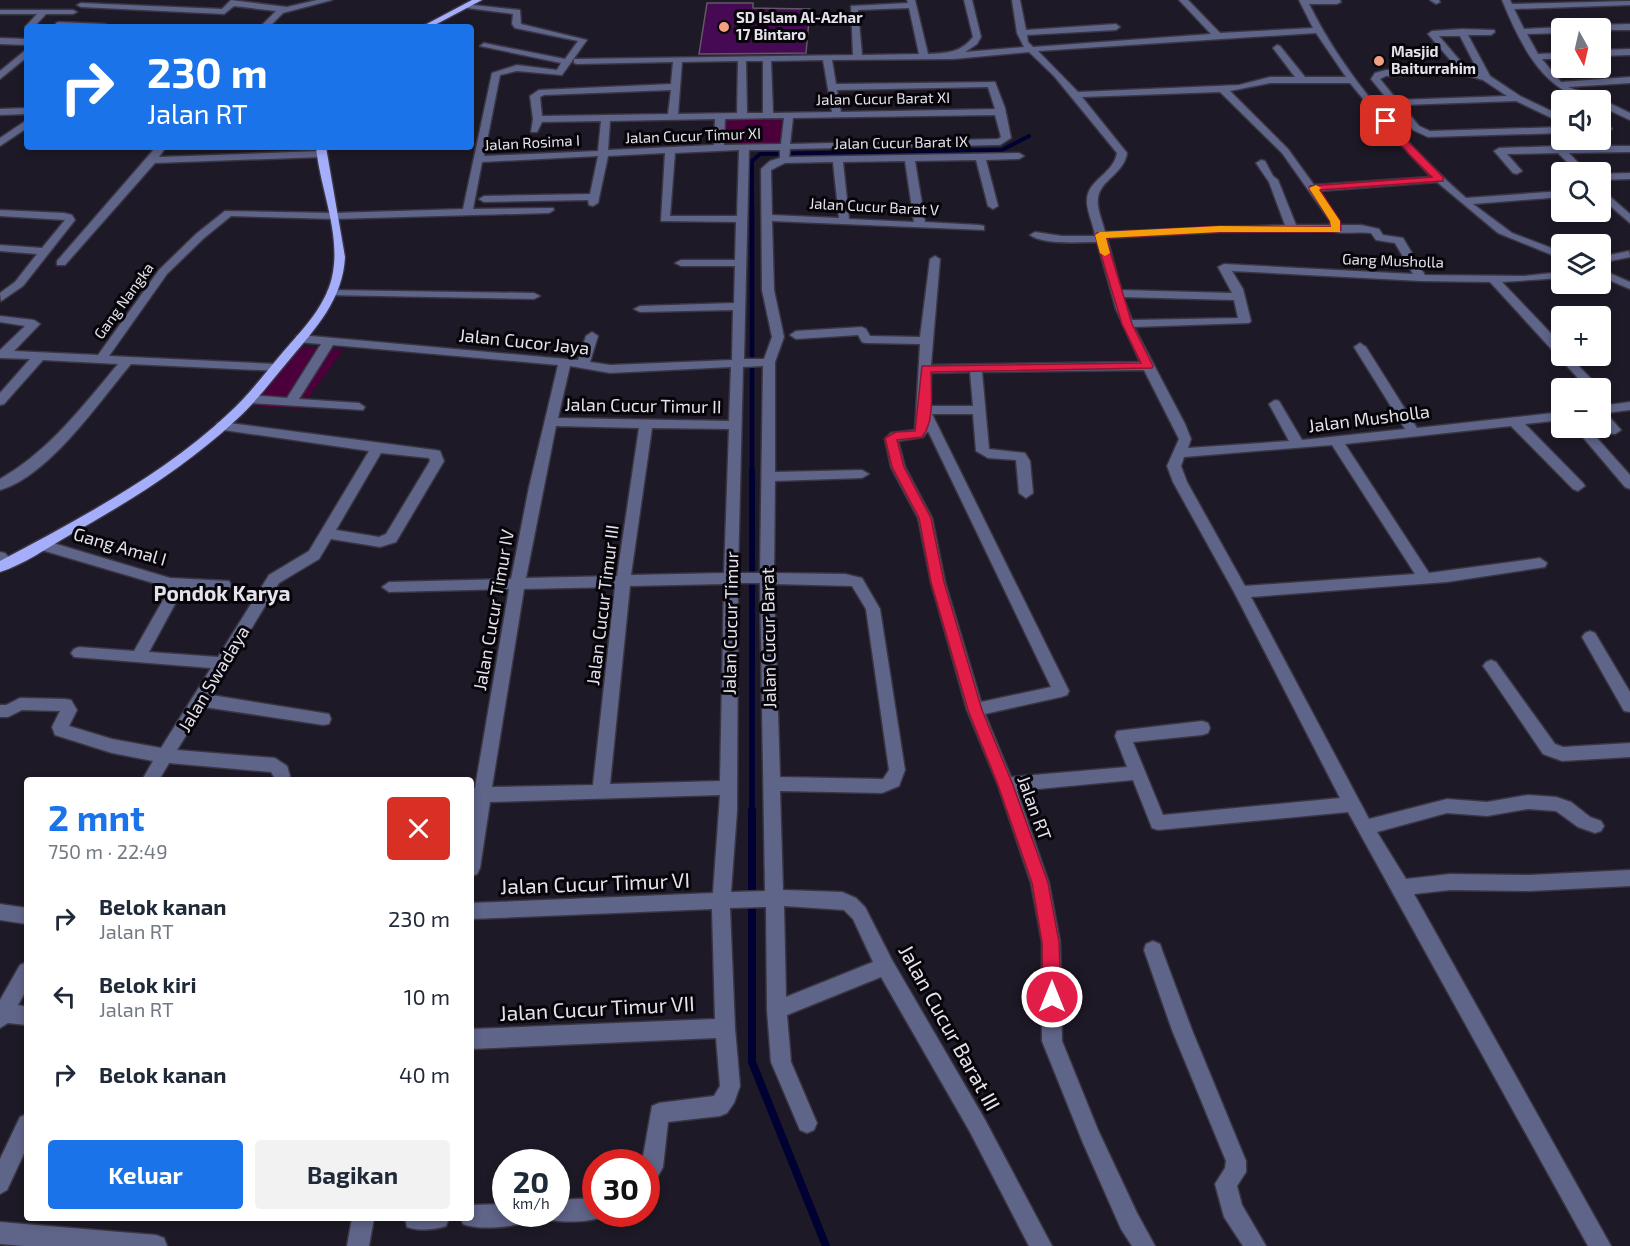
<!DOCTYPE html>
<html lang="id">
<head>
<meta charset="utf-8">
<style>
  body { margin:0; font-family:"Exo 2",sans-serif; background:#f2f2f3; color:#1f2937; height:100vh; display:flex; flex-direction:column; font-size:22px; white-space:nowrap }
  * { box-sizing:border-box; margin:0 }
  p { font-size:20px; color:#747a83 }
  .icon { flex:none; width:33px; height:33px; fill:none; stroke:currentColor; stroke-width:2; stroke-linecap:round; stroke-linejoin:round }
  .map { position:relative; flex:1; overflow:hidden }
  .panel { position:absolute; left:24px; top:777px; width:450px; height:444px; display:flex; flex-direction:column; background:#fff; border-radius:6px; box-shadow:0 3px 9px #0003 }
  .panel>* { flex:none }
  .top-card { position:absolute; left:24px; top:24px; width:450px; height:126px; border-radius:6px; box-shadow:0 3px 9px #0003; background:#1a73e8; color:#fff; overflow:hidden }
  .needle { width:39px; rotate:172deg }
  .buttons { position:absolute; left:1551px; top:18px; display:grid; gap:12px }
  .buttons a { display:grid; place-items:center; width:60px; height:60px; border-radius:6px; background:#fff; box-shadow:0 3px 9px #0003; font-size:30px }
  .speed { position:absolute; left:492px; top:1149px; display:flex; gap:12px; font-size:30px; font-weight:700; text-align:center }
  .speed>* { display:grid; place-content:center; width:78px; height:78px; border-radius:50%; background:#fff; box-shadow:0 3px 9px #0003; line-height:1 }
  .speed small { font-size:15px; font-weight:400 }
  .speed .limit { border:9px solid #d22; background:#fff; color:#111 }
  .pin { position:absolute; display:grid; place-items:center; width:51px; height:51px; color:#fff; margin:-26px; border-radius:12px; box-shadow:0 3px 9px #0006 }
  .me { position:absolute; width:66px; margin:-33px; rotate:0deg; stroke-linejoin:round; filter:drop-shadow(0 0 4px #0008) }
  .turn { display:flex; align-items:center; gap:21px; height:126px; padding:0 24px; font-size:27px }
  .turn .icon { width:78px; height:78px; stroke-width:2.5 }
  .turn b { display:block; font-size:42px; line-height:51px }
  .round { display:grid; place-items:center; flex:none; width:63px; height:63px; border-radius:6px; background:#f2f2f3 }
  .summary { display:flex; align-items:center; justify-content:space-between; height:102px; padding:0 24px }
  h1 { font-size:36px; font-weight:700; line-height:45px; color:#1a73e8 }
  .primary-button { display:flex; gap:12px; margin-top:auto; padding:12px 24px }
  .primary-button a { flex:1; height:69px; border-radius:6px; background:#1a73e8; color:#fff; font-size:24px; font-weight:700; line-height:69px; text-align:center }
  .primary-button a+a { background:#f2f2f3; color:#1f2937 }
  ul { padding:0; list-style:none }
  li { display:flex; align-items:center; gap:18px; height:78px; padding:0 24px }
  li div { flex:1 }
  li b { display:block; font-size:22px }
  li em { font-style:normal }
  .map>svg:first-child { display:block }
  .green { fill:#4c003b }
  .lines { fill:none; stroke-linecap:round; stroke-linejoin:round }
  .stream-far3 { stroke:#000032; stroke-width:4 }
  .stream-far2 { stroke:#000032; stroke-width:4.5 }
  .stream-far1 { stroke:#000032; stroke-width:6 }
  .stream { stroke:#000032; stroke-width:8 }
  .building { fill:#460a54; stroke:#635865; stroke-width:1.5 }
  .minor-casing { stroke:#393542; stroke-width:3 }
  .major-casing { stroke:#393542; stroke-width:3 }
  .minor { fill:#5f6489; fill-rule:evenodd }
  .major { fill:#a5aefa; fill-rule:evenodd }
  .route { fill:#e11d48; stroke:#92132f; stroke-width:1.5 }
  .slow { fill:#f59e0b }
  .poi-dot { fill:#f2a081; stroke:#07050a; stroke-width:2 }
  .labels { text-anchor:middle; stroke-width:6; stroke-linejoin:round; paint-order:stroke }
  .far-poi-label { font-size:15px; font-weight:bold; fill:#e4e2eb; stroke:#07050a; text-anchor:start }
  .far-street-label { font-size:15px; fill:#e4e2eb; stroke:#07050a }
  .street-label { font-size:18px; fill:#e4e2eb; stroke:#07050a }
  .quarter-label { font-size:21px; font-weight:bold; fill:#e4e2eb; stroke:#07050a }
  .near-street-label { font-size:21px; fill:#e4e2eb; stroke:#07050a }
</style>
</head>
<body>
<div class="map">
<svg width="1630" height="1246" viewBox="0 0 1630 1246">
  <rect width="100%" height="100%" fill="#1d1926"/>
  <path class="green" d="M785 114 784 148 720 149 721 115Z
    M298 347 344 349 300 409 252 406Z"/>
  <g class="lines">
    <path class="stream-far3" d="M752 207V161L760 154 1002 150 1029 136"/>
    <path class="stream-far2" d="M752 206V472"/>
    <path class="stream-far1" d="M752 471V812"/>
    <path class="stream" d="M752 810V1062L826 1246"/>
  </g>
  <path class="building" d="M707 3H753V8L810 9 806 53 699 54Z"/>
  <g class="lines">
    <defs>
      <path id="minor" d="M231 0 287 7 317 0H332L283 13 269 27H260L276 11 234 6 224 14 81 7 77 5 81 3 222 9Z
        M907 0H915L928 54C946 53 961 53 973 37L964 0H972L981 37 977 44 965 52 1024 47 1017 33 1012 0H1020L1026 30 1116 24 1120 27 1116 30 1027 35 1028 42 1033 47 1211 34 1179 0H1188L1220 33 1313 28 1299 0H1340L1341 2 1337 4H1309C1345 77 1405 144 1466 198L1562 191V197L1473 204 1512 233 1562 252V259L1498 233 1437 182 1319 191 1341 225H1361L1379 229 1383 235 1403 238 1425 275 1524 276 1562 272V278L1502 282 1562 345V356H1569L1600 388H1587L1490 282 1421 281 1232 271 1243 289 1251 321 1249 323 1134 327 1185 424 1191 439 1188 448 1289 441 1269 404 1275 400 1279 401 1302 440 1405 429 1354 347 1360 343 1366 347 1417 428 1562 412V420L1525 424 1583 483 1585 486 1578 491 1573 489 1511 426 1345 444 1429 573 1540 558 1547 563 1545 567 1447 582 1251 597 1369 819 1447 799 1487 802 1528 795 1556 797 1571 802 1590 817 1601 821 1604 826 1601 831 1595 833 1578 827 1556 811 1528 809 1487 816 1447 813 1377 832 1406 879 1450 874 1530 875 1630 870V886L1530 891 1450 890 1414 894 1611 1246H1588L1348 812 1158 830 1152 828 1133 780 1017 791 1049 883 1060 942 1062 1041 1098 1130 1137 1213 1155 1246H1132L1121 1229 1083 1143 1042 1041V942L1031 883 998 785 967 710 931 582 918 518 891 467 885 439 891 433 915 430 920 344 866 343 862 342 858 335 796 339 790 335 796 331 862 327 866 329 870 336 920 337 930 259 935 256 940 259 931 365 1140 362 1116 309 1097 242C1080 242 1043 245 1030 235L1035 232 1062 236H1095C1094 225 1086 211 1087 199 1088 180 1114 173 1117 153L1054 76 1029 52 954 59 832 60 836 84 995 82 1005 108 1011 138 1000 145 790 149 789 157 1019 153 1024 156 1019 159 986 160 998 206 993 209 988 206 976 160 915 161 925 222 980 225 984 226V230L772 221 774 290 784 337 775 362V472L862 470 869 474 862 478 775 481 774 573 845 574 862 578 880 609 905 770 899 786 882 793 780 791 783 890 842 892 856 898 865 907 892 960 984 1118 1052 1246H1029L970 1132 881 977 787 1015 791 1062 817 1123 814 1130 807 1133 800 1130 771 1062 767 1010 766 907 730 908 735 1028 740 1086 734 1103 727 1113 720 1116 668 1122 663 1167 653 1185 646 1188V1162H642L652 1106 659 1103 714 1096 720 1086 716 1038 471 1049V1029L715 1019 712 909 471 919V903L713 893 720 795 490 802 480 868 477 874 471 876 473 802H471V788H475L509 589 389 592 382 587 389 582 511 579 529 487 558 365 333 345 299 399 359 403 365 407 363 410 250 403 244 399 250 395 287 398 321 344 296 342V336L300 335 578 360 586 336 592 332 598 336 590 362 610 365 732 360 733 310 640 312 634 309 640 306 734 303 735 266H681L675 263 681 260H735L736 222 661 221 665 153 608 156 598 203 593 206 589 205 588 200 484 202 479 199 484 196 590 194 598 156 482 162 473 209 553 208 554 210 549 213 334 219 231 216 204 238 167 274 109 356 275 364 281 368 279 371 131 364C99 402 49 476 0 490V479C49 451 82 407 118 364L43 360 4 404 0 405V393L30 359 0 358V350L25 326 0 322V316L34 320 40 324 14 351 98 355 159 270 196 234 225 211 334 213 463 209 492 73 517 65 557 70 561 63 480 46 484 43 565 59 578 41 515 28 512 24 513 14 467 8H464V4L520 10 521 24 587 40 562 75 517 71 500 75 484 156 598 151 601 121 542 122 537 132H531L533 119 530 96 539 90 671 84 673 62 577 64 574 63V59L853 55 851 6 908 3ZM909 8 919 54 862 55 858 10ZM1316 33 1346 77H1305L1280 46 1277 45 1273 48 1295 77H1270L1239 85 1078 92 1038 51ZM823 60 832 112 773 113 771 61ZM738 61 737 113 678 114 682 62ZM746 61H763V113H747ZM1270 83H1350L1397 140 1431 177 1314 185 1288 149 1230 91ZM988 87 995 109 841 112 837 90ZM671 90 668 114 542 116 540 97 544 95ZM1220 92 1282 153 1330 221V225H1296L1278 180 1273 176 1265 161 1261 160 1256 163 1269 182 1285 225 1105 232C1103 222 1096 208 1098 198 1100 180 1124 174 1127 153L1082 97ZM995 115 1001 137 998 139 790 144 793 118ZM784 118 781 144 724 145 725 119ZM715 119 714 145 608 150 610 121ZM739 150 737 216H670L675 153ZM749 150H780V158L770 161 761 169 762 290 772 337 764 359H744ZM905 161 914 222 849 219 843 162ZM833 162 839 218 772 215 771 170 785 163ZM1332 231C1340 235 1359 231 1371 233L1376 240 1395 243 1413 274 1224 264 1218 267 1232 293 1121 290 1107 238 1220 232ZM1123 297 1234 300 1238 318 1132 320ZM570 366 610 373 731 367 729 421 558 418ZM763 366 760 573H738L743 367ZM1144 370 1179 439 1167 466 1173 482 1234 592 1340 798 1163 815 1133 742 1202 735 1208 733 1210 728 1208 723 1202 721 1117 731 1115 736 1127 767 1011 777 985 714 1061 697 1067 695 1069 691 932 414H973L976 451 988 458 1016 460 1019 493 1026 498 1033 493 1030 461 1025 453 989 449 982 372ZM970 372 973 406H930L931 373ZM556 426 639 428 617 576 526 578ZM652 428 729 429 724 573 631 575ZM928 431 1051 687 981 702 945 582 932 518 905 467 898 441 923 437ZM1332 445 1415 574 1245 586 1187 482 1181 466 1184 457ZM738 583H760L765 891 731 892 737 811ZM724 584 720 781 610 784 630 586ZM774 584 852 586 866 609 889 770 883 779 780 777ZM615 587 593 785 492 787 524 589ZM784 906 844 910 853 919 873 962 786 997Z
        M1430 0H1439L1440 2 1436 4Z
        M1502 0H1510L1512 4 1630 1V5L1514 9 1524 29 1562 27 1565 28H1562V33L1527 34 1538 54 1562 53V59H1542L1561 82 1630 77V83L1568 87 1599 98 1630 113V120L1600 106V100C1546 100 1520 44 1502 0Z
        M0 10H73L77 12 73 14H46L34 27H27V29L25 27 37 14H0Z
        M59 22 105 24 109 27H56V23Z
        M1630 24V30H1600L1589 28 1593 25Z
        M1462 29 1494 30 1495 32 1491 35H1468L1490 76 1520 96 1562 116V123L1516 101 1402 105 1419 126 1430 131 1562 127V133L1428 137 1413 130 1392 106 1385 105 1383 103 1388 100 1371 79 1375 73 1386 70 1458 69 1428 34 1432 31ZM1439 36H1460L1479 73 1468 70ZM1465 75 1483 80 1507 96 1397 100 1380 79 1386 76Z
        M0 38 27 39V45L0 44Z
        M27 49V57L0 79V71Z
        M1630 49V55L1600 56V50Z
        M27 108V114L0 115V109Z
        M27 120V128L0 146V138Z
        M1600 126 1610 127 1612 129 1600 132Z
        M1560 146H1630V152L1569 153 1587 172H1577L1558 153 1507 154 1522 171 1517 174 1513 173 1494 151 1499 148Z
        M156 147H166L159 157 321 151 326 154 321 157 155 163 65 265H57V261Z
        M1630 173V179L1600 180V174Z
        M1600 188 1630 214V223L1600 197Z
        M0 210 64 213 72 215 75 220 23 286 1 301 0 293 15 282 37 254 0 251V245L42 248 65 220 0 216Z
        M1629 251 1630 257 1600 263V257Z
        M1600 269 1630 282V289L1600 276Z
        M331 290 534 293 540 296 534 299 327 295V291Z
        M1630 402V410L1606 413 1621 430 1615 434 1610 433 1600 423V406Z
        M222 422 435 450 440 451 444 461 396 542 380 547 331 539 319 559 279 583 211 695 323 713 329 714 331 719 329 724 323 725 204 707 177 750 275 758 287 766 290 776 288 780H276L271 772 169 763 159 780H142L153 761 112 753 55 735 52 727 60 711 22 710 8 717H0V705H6L20 698 65 699 71 700 77 710 69 726 112 739 161 748 211 668 74 657 71 653 74 649 79 647 134 651 167 593V587L38 549 36 545 38 541 43 540 170 578 229 581 231 585 229 589 224 590 181 588V593L149 652 218 657 269 575 309 551 369 451 217 429 216 426 217 423ZM381 453 429 458 430 461 386 534 379 537 336 530Z
        M1575 428H1588L1630 475V489L1625 487Z
        M0 552 5 553 14 563 12 567 7 568 0 565Z
        M1590 631 1595 633 1630 692V712L1624 711 1582 637 1585 633Z
        M1491 660 1496 662 1555 744 1563 747 1630 743V757L1562 761 1543 754 1486 670 1483 666 1486 662Z
        M0 904 27 908V924L0 920Z
        M1153 941 1160 944 1162 950 1192 1030 1246 1161V1172L1237 1186 1242 1205 1266 1246H1243L1224 1217 1215 1184 1225 1168 1226 1161 1172 1030 1144 950 1146 944Z
        M27 962V989L18 1005 27 1007V1025L8 1023 0 1028V1000L20 965Z
        M27 1114V1147L7 1190 0 1194V1159L20 1117Z
        M596 1198V1214H605C598 1223 560 1223 548 1219L546 1214H556V1200Z
        M506 1204V1214H528L525 1222C509 1228 479 1230 463 1224L461 1218H471V1205Z
        M352 1218H374L369 1246H347Z
        M405 1218H449L446 1226C434 1230 419 1231 407 1227Z
        M0 1222 156 1235 164 1238 167 1246H25L0 1244Z"/>
      <path id="major" d="M472 0H482L431 27H421Z
        M316 147H326L345 257C343 299 316 328 290 359 273 379 256 402 236 420 187 466 127 503 68 536 47 548 23 565 0 572V561C79 519 163 475 229 413 249 395 265 373 283 352 303 329 328 304 333 272 340 231 320 188 316 147Z"/>
    </defs>
    <use href="#minor" class="minor-casing"/>
    <use href="#major" class="major-casing"/>
    <use href="#minor" class="minor"/>
    <use href="#major" class="major"/>
  </g>
  <path class="route" d="M1386 119 1443 177V181L1320 190 1340 221 1341 230 1336 232H1220L1106 238 1132 324 1153 366 1152 368 931 372C931 391 935 422 922 437L897 440 904 467 931 518 944 582 982 710 1013 785 1048 883 1059 942 1061 997 1058 1003 1052 1006 1046 1003 1043 997 1042 942 1032 883 998 785 968 710 931 582 919 518 892 467 885 438 896 432 915 431 922 366 1141 363 1122 324 1095 235 1097 233 1220 226 1331 227 1330 221 1309 188 1310 186 1432 177 1409 154 1383 123V120Z"/>
  <path class="slow" d="M1316 185 1321 188 1319 190 1340 221V232H1220L1106 238 1110 253 1105 256 1100 253 1095 235 1100 232 1220 226 1331 227 1330 221 1309 188Z"/>
  <g class="poi-dot">
    <circle cx="724" cy="27" r="6"/>
    <circle cx="1379" cy="61" r="6"/>
  </g>
  <g class="labels">
    <g class="far-poi-label">
      <text x="736" y="23">SD Islam Al-Azhar<tspan x="736" dy="17">17 Bintaro</tspan></text>
      <text x="1391" y="57">Masjid<tspan x="1391" dy="17">Baiturrahim</tspan></text>
    </g>
    <g class="far-street-label">
      <text transform="translate(883 99) rotate(-1)" y="5">Jalan Cucur Barat XI</text>
      <text transform="translate(693 136) rotate(-2)" y="5">Jalan Cucur Timur XI</text>
      <text transform="translate(532 143) rotate(-3)" y="5">Jalan Rosima I</text>
      <text transform="translate(901 143) rotate(-1)" y="5">Jalan Cucur Barat IX</text>
      <text transform="translate(874 207) rotate(3)" y="5">Jalan Cucur Barat V</text>
      <text transform="translate(1393 261) rotate(2)" y="5">Gang Musholla</text>
      <text transform="translate(124 301) rotate(-54)" y="5">Gang Nangka</text>
    </g>
    <g class="street-label">
      <text transform="translate(524 342) rotate(6)" y="6">Jalan Cucor Jaya</text>
      <text transform="translate(643 406) rotate(1)" y="6">Jalan Cucur Timur II</text>
      <text transform="translate(1369 419) rotate(-7)" y="6">Jalan Musholla</text>
      <text transform="translate(120 547) rotate(16)" y="6">Gang Amal I</text>
      <text transform="translate(603 605) rotate(-83)" y="6">Jalan Cucur Timur III</text>
      <text transform="translate(494 610) rotate(-80)" y="6">Jalan Cucur Timur IV</text>
      <text transform="translate(731 623) rotate(-89)" y="6">Jalan Cucur Timur</text>
      <text transform="translate(769 638) rotate(-91)" y="6">Jalan Cucur Barat</text>
      <text transform="translate(214 679) rotate(-59)" y="6">Jalan Swadaya</text>
      <text transform="translate(1034 808) rotate(70)" y="6">Jalan RT</text>
    </g>
    <g class="quarter-label">
      <text x="222" y="601">Pondok Karya</text>
    </g>
    <g class="near-street-label">
      <text transform="translate(595 884) rotate(-2)" y="7">Jalan Cucur Timur VI</text>
      <text transform="translate(597 1009) rotate(-3)" y="7">Jalan Cucur Timur VII</text>
      <text transform="translate(949 1028) rotate(61)" y="7">Jalan Cucur Barat III</text>
    </g>
  </g>
</svg>
<div class="buttons">
<a><svg class="needle" viewBox="-14 -14 28 28"><path d="M0-13l5 13h-10z" fill="#e53935"/><path d="M0 13l5-13h-10z" fill="#747a83"/></svg></a>
<a><svg class="icon" aria-label="sound" viewBox="0 0 24 24"><path d="M4 9h4l5-4v14l-5-4H4zM17 9q2 3 0 6"/></svg></a>
<a><svg class="icon" aria-label="search" viewBox="0 0 24 24"><circle cx="10" cy="10" r="6"/><path d="M15 15l6 6"/></svg></a>
<a><svg class="icon" aria-label="layers" viewBox="0 0 24 24"><path d="M12 4l9 5-9 5-9-5zM3 14l9 5 9-5"/></svg></a>
<a>+</a>
<a>−</a>
</div>
<div class="speed"><div>20<small>km/h</small></div><div class="limit">30</div></div>
<div class="pin" style="left:1386px;top:121px;background:#d93025"><svg class="icon" aria-label="arrive" viewBox="0 0 24 24"><path d="M6 21V4h12l-3 4 3 4H6"/></svg></div>
<svg class="me" style="left:1052px;top:997px" viewBox="-20 -20 40 40"><circle r="17" fill="#e11d48" stroke="#fff" stroke-width="3"/><path d="M0-11L8 9 0 5-8 9z" fill="#fff"/></svg>
<div class="top-card">
<div class="turn"><svg class="icon" aria-label="right" viewBox="0 0 24 24"><path d="M7 20v-9h11M14 6l5 5-5 5"/></svg><div><b>230 m</b>Jalan RT</div></div>
</div>
<section class="panel">
<div class="summary"><div><h1>2 mnt</h1><p>750 m · 22:49</p></div><a class="round" style="background:#d93025;color:#fff"><svg class="icon" aria-label="close" viewBox="0 0 24 24"><path d="M6 6l12 12M18 6L6 18"/></svg></a></div>
<ul>
<li><svg class="icon" aria-label="right" viewBox="0 0 24 24"><path d="M7 20v-9h11M14 6l5 5-5 5"/></svg><div><b>Belok kanan</b><p>Jalan RT</p></div><em>230 m</em></li>
<li><svg class="icon" aria-label="left" viewBox="0 0 24 24"><path d="M17 20v-9H6M10 6l-5 5 5 5"/></svg><div><b>Belok kiri</b><p>Jalan RT</p></div><em>10 m</em></li>
<li><svg class="icon" aria-label="right" viewBox="0 0 24 24"><path d="M7 20v-9h11M14 6l5 5-5 5"/></svg><div><b>Belok kanan</b></div><em>40 m</em></li>
</ul>
<div class="primary-button"><a>Keluar</a><a>Bagikan</a></div>
</section>
</div>
</body>
</html>
